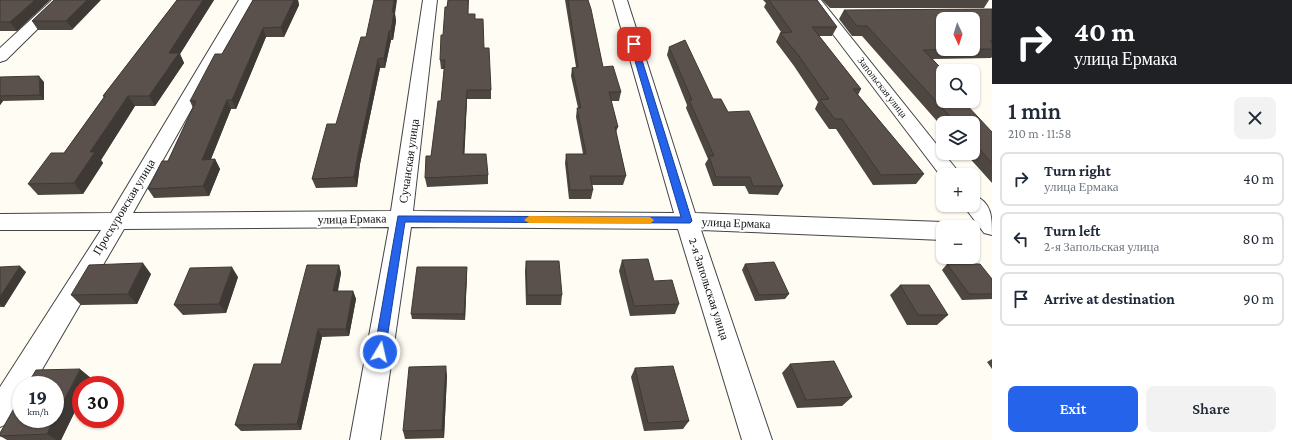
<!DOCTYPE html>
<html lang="en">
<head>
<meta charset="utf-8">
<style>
  body { margin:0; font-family:"Crimson Pro",serif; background:#f2f2f3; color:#1f2937; height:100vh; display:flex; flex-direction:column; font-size:15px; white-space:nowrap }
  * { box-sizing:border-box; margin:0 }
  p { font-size:13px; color:#747a83 }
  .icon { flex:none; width:22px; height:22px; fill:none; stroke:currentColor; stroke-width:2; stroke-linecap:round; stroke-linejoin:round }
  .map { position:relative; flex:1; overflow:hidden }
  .details { display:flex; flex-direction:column; background:#fff; width:300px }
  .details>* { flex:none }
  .hud { background:#202124; color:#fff; overflow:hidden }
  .needle { width:26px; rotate:176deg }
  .controls { position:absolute; left:936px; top:12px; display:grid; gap:8px }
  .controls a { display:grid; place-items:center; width:44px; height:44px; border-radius:8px; background:#fff; box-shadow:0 1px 3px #0004; font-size:20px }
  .speed { position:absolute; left:12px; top:376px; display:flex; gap:8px; font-size:20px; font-weight:700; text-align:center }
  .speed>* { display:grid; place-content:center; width:52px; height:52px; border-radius:50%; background:#fff; box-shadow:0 1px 3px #0004; line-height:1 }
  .speed small { font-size:10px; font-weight:400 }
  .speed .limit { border:6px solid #d22; background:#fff; color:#111 }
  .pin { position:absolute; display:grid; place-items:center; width:34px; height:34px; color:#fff; margin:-17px; border-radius:8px; box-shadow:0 2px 6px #0006 }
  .me { position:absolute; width:44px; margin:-22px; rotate:9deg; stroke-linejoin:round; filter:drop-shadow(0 0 3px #0008) }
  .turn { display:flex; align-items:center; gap:14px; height:84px; padding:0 16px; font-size:18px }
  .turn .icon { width:52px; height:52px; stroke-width:2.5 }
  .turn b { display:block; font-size:28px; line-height:34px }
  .round { display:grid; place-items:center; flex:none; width:42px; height:42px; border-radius:8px; background:#f2f2f3 }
  .summary { display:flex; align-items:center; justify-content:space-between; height:68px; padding:0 16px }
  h1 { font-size:24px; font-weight:600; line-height:30px }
  .button { display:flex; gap:8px; margin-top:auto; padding:8px 16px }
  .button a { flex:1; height:46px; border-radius:8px; background:#2563eb; color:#fff; font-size:16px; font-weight:600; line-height:46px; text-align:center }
  .button a+a { background:#f2f2f3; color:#1f2937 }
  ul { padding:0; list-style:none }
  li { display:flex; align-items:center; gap:12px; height:54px; margin:0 8px 6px; padding:0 8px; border:2px solid #e0e1e3; border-radius:8px }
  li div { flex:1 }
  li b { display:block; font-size:15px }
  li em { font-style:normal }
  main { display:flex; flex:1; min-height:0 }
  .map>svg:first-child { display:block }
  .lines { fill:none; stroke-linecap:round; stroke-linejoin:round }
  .minor-casing { stroke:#444; stroke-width:2 }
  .minor { fill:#fff; fill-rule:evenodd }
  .wall { fill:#4d4641 }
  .shaded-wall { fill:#3f3935 }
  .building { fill:#5a514c; stroke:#3f3935 }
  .route { fill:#2563eb; stroke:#184099 }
  .slow { fill:#f59e0b }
  .labels { text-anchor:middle; stroke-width:4; stroke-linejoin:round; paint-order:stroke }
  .far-street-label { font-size:10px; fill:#111; stroke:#fff }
  .street-label { font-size:12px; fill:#111; stroke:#fff }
</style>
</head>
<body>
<main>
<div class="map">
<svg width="992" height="440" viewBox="0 0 992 440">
  <rect width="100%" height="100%" fill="#fffcf4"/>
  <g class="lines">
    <defs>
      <path id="minor" d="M52 0H67L6 60 0 62V48Z
        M239 0H253L133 213 391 211 423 0H437L413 211 674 213 613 0H627L695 213 943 222 951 225 952 227H943V240L701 230 772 440H742L678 229 411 227 380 440H350L389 227 124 229 33 385H21C21 405 20 419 0 427V387L101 230H0V214L111 213Z
        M807 0H821L961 175H943V179Z
        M973 195C992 202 992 217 992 235L984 233 963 205H973Z"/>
    </defs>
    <use href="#minor" class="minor-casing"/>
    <use href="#minor" class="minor"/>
  </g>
  <path class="wall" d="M0 0H50L17 31H0Z
    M54 0 72 30H38L32 21Z
    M177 0H214L180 54 184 63 155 106H135L101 160 103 163 83 194 38 195 28 184 64 153 104 97 103 96Z
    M253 0H298L299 5 284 37H266L236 109H231L211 159H215L220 169 209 196 154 198 148 189 168 161 193 108 190 101 222 54Z
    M448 0H469L468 14 475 19 484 48 491 90V99H467L464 154 488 175V184L427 187 425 178 431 156 441 101 444 69H441L440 60Z
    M565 0H588L603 67 621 92 619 101H611L618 127 616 132 626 176 623 185H592L593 190 591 199H569L565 163 566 154H583L576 117 577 108H578L571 76 572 68 576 67Z
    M763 0H817L837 27 832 36H819L861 89 858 95 924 174 916 184 873 185 836 129H829L815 109 818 102 794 66 776 42 780 33 781 32 764 7 766 3Z
    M822 0H989L984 8H830Z
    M992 9V57L991 58 933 59 943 71V101L992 132V183L965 153H973V123H943V128L862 36H852L839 19 844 10Z
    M395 14 396 21 393 40H391L385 68H380L360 164 357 187 316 188 312 179 336 124Z
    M669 47 713 99 728 112 783 186 778 195 749 194 745 186H713L705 164 708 159 686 108 687 105 667 55Z
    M0 77 44 82V100L3 101 0 105Z
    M622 260 654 281 679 304 675 314 630 316 619 271Z
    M526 261 562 295 561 305H526L525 271Z
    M745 264 789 294 785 299 755 301 742 270Z
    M947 264 992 279V299L962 300 942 270Z
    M339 265 341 273 338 291H353L356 299 349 336 322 337 301 430 241 431 235 425 281 364Z
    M0 267 26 272 4 307H0Z
    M467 273 465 320 412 319 411 314Z
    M151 274 137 304 81 305 71 295Z
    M238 277 226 313 183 315 174 305Z
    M900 285 948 315 937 325H907L890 295Z
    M992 359V369L987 362Z
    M790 364 852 397 842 406 797 408 782 373Z
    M635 368 689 421 683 429 644 431 631 377Z
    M447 375 444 438 405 439 403 431Z
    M91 378 88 385H81V399L61 440H7L0 436V433Z"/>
  <path class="shaded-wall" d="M35 0H50L17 31 10 22Z
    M87 0H101L72 30 66 21Z
    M203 0H214L180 54 184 63 155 106 149 96 169 53Z
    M294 0H298L299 5 284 37 281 27Z
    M394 0H397L395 14 396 21 393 40 391 31 392 12Z
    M263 28 266 37 236 109 232 100Z
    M389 31 391 40 385 68 384 58Z
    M378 59 380 68 360 164 357 187 354 177 358 154Z
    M39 76 44 82V100L40 95Z
    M467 90V99L464 164 463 154Z
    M128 96 135 106 101 160 103 163 83 194 74 183 90 152Z
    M0 98 3 101 0 105Z
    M227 100 231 109 207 169 202 160Z
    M215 159 220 169 209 196 203 186Z
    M143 263 151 274 137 304 128 294Z
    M339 265 341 273 336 299 333 291Z
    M20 266 26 272 4 307 0 304V297Z
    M232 267 238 277 226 313 219 304Z
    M467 267V273L465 320 464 314Z
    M353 291 356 299 349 336 346 329Z
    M318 329 322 337 301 430 297 424Z
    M446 366 447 375 444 438 442 430Z
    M80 369 91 378 88 385H81V399L61 440H57L47 434 54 419H55V418Z"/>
  <path class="building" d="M0 0H35L10 22H0Z
    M54 0H87L66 21H32Z
    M177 0H203L169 53H179L149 96H128L90 152H95L74 183 28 184 51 153H64L105 96H103Z
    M253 0H294L281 27 263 28 232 100H227L202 160 215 159 203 186 148 189 162 161H168L196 101H190L215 54H222Z
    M374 0H394L392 12H394L391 31H389L384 58 378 59 358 154 354 177 312 179 327 124H336L361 37H366Z
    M448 0H468V14H475V19H483L484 48H489L491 90H467L463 154H486L488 175 425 178 426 156H431L438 101H441L445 60H440L441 35H443L445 7H447Z
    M568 0H588L591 9 603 67 613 66 621 92H609L618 127H615L626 176H590L593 190H570L566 154H586L577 108H581L572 68 578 67Z
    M769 0H817L837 27H812L861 89H853L924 174 881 175 842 119H835L820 100 829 99 799 56 780 33 792 32Z
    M992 9V41H990L992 43V49H973V19H943V49H961L923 50 944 71H943V79H942L943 80V101H963L992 132V163L973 142V123H956L867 26H857L844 10Z
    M685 40 713 99H721L728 112 749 111 783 186H753L750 177H716L709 156H714L689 100H692L669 47Z
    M39 76 40 95 0 96V77Z
    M648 259 654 281 672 280 679 304 634 306 622 260Z
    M526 261H559L562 295H527Z
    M774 262 789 294 759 295 745 264Z
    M143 263 128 294 71 295 89 265Z
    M947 264H980L992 279V294H969Z
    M307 265H339L333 291H353L346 329H318L297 424 235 425 254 364H281Z
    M20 266 0 297V267Z
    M232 267 219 304 174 305 190 268Z
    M417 267H467L464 314H411Z
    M900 285H929L948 315H918Z
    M834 361 852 397 806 400 790 364Z
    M446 366 442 430 403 431 409 367Z
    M673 366 689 421 648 423 635 368Z
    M80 369 55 418V385H27L36 370Z
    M21 396V419H54L47 434 0 436V433Z"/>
  <path class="route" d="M631 43 637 44 692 221 690 223 405 222 385 352 383 355 380 357 376 355 374 352 398 216 681 217 630 44Z"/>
  <path class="slow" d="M529 216 650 217 654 220 650 224 529 223 524 220Z"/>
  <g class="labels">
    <g class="far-street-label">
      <text transform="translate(883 87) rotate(52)" y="4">Запольская улица</text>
    </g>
    <g class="street-label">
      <text transform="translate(409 161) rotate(-82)" y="4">Сучанская улица</text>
      <text transform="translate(124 207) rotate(-59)" y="4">Проскуровская улица</text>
      <text transform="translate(352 219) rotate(-1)" y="4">улица Ермака</text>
      <text transform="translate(736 223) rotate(2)" y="4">улица Ермака</text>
      <text transform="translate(709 289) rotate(72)" y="4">2-я Запольская улица</text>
    </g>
  </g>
</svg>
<div class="controls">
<a><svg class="needle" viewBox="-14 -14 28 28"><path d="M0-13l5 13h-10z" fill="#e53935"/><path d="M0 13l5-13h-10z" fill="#747a83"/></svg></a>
<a><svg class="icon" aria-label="search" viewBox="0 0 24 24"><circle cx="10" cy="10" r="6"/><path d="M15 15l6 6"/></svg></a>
<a><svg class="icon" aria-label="layers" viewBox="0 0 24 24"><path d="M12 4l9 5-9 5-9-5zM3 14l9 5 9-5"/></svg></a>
<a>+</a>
<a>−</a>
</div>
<div class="speed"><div>19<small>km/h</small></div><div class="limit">30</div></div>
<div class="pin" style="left:634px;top:44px;background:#d93025"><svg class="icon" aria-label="arrive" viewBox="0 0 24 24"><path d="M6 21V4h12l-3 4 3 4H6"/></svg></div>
<svg class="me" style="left:380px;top:352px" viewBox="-20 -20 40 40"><circle r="17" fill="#2563eb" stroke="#fff" stroke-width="3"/><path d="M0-11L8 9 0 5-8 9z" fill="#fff"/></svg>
</div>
<section class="details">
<div class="hud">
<div class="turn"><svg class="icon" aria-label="right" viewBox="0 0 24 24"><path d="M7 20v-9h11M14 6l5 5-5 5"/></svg><div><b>40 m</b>улица Ермака</div></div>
</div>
<div class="summary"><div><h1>1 min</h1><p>210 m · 11:58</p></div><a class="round"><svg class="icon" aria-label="close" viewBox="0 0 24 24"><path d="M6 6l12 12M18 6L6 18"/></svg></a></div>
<ul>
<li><svg class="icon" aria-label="right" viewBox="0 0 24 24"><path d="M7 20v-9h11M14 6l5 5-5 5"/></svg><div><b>Turn right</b><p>улица Ермака</p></div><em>40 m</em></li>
<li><svg class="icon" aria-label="left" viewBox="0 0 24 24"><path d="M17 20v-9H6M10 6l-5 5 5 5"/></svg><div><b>Turn left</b><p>2-я Запольская улица</p></div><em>80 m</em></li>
<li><svg class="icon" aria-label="arrive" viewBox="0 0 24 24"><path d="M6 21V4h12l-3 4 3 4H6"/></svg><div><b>Arrive at destination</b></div><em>90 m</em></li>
</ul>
<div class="button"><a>Exit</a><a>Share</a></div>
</section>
</main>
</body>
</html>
